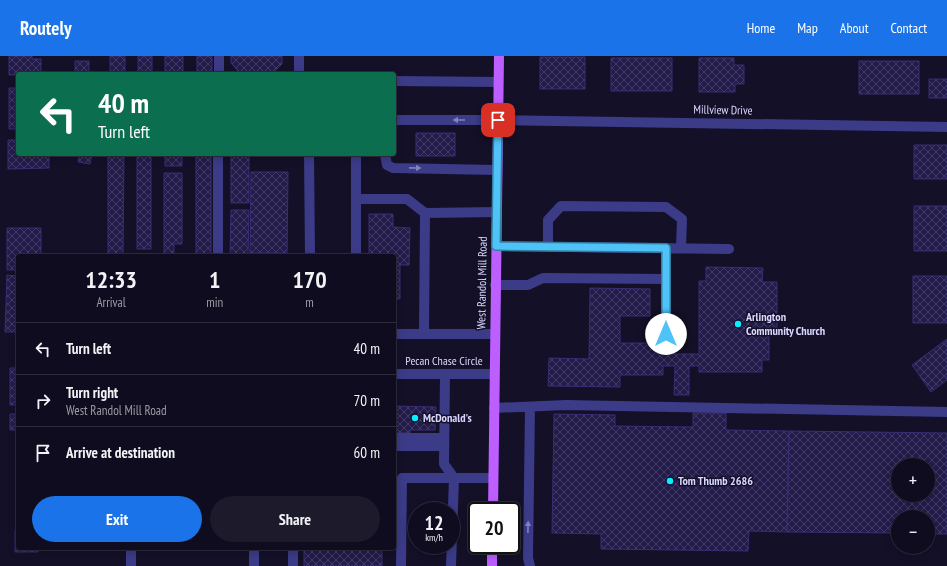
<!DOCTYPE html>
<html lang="en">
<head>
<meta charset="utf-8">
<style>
  body { margin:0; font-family:"PT Sans Narrow",sans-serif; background:#1c1a2b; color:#f1f3f6; height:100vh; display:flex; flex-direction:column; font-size:15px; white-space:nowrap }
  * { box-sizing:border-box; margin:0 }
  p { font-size:13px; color:#9b9ba4 }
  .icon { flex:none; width:22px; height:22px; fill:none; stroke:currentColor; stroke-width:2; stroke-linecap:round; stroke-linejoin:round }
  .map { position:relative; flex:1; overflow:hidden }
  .side { position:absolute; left:16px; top:198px; width:380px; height:296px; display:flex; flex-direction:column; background:#0e0c1e; border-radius:4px; box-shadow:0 2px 10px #0003,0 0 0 1px #2e2c3c }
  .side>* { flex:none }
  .guide { position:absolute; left:16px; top:16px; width:380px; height:84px; border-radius:4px; box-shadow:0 2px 10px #0003,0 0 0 1px #2e2c3c; background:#0b6e4f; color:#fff; overflow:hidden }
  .buttons { position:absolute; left:891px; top:402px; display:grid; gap:8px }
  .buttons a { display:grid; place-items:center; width:44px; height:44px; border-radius:50%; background:#0e0c1e; box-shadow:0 2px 10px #0003,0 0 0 1px #2e2c3c; font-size:20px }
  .speed { position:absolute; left:408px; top:446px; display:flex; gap:8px; font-size:20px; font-weight:700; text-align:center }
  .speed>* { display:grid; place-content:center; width:52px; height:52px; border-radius:50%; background:#0e0c1e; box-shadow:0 2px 10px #0003,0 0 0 1px #2e2c3c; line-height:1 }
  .speed small { font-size:10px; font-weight:400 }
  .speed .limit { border:2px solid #111; border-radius:6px; background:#fff; color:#111 }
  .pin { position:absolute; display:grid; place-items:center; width:34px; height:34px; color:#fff; margin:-17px; border-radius:8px; box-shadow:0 2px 6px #0006 }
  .me { position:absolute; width:44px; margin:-22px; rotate:0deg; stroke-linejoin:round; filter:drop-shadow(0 0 3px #0008) }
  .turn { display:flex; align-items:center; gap:14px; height:84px; padding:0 16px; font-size:18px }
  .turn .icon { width:52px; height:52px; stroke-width:2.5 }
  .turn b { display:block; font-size:28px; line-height:34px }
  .eta { display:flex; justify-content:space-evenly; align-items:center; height:68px; text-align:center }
  .eta b { font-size:24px; font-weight:600; line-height:28px }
  .action { display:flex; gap:8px; margin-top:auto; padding:8px 16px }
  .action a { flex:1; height:46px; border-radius:24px; background:#1a73e8; color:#fff; font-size:16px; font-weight:600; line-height:46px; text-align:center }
  .action a+a { background:#1c1a2b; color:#f1f3f6 }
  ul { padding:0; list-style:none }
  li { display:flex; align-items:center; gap:12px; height:52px; padding:0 16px; border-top:1px solid #2e2c3c }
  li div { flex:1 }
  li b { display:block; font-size:15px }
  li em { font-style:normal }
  header { display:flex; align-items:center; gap:24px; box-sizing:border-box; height:56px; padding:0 20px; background:#1a73e8; color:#fff }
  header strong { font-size:19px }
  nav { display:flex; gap:22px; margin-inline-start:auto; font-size:14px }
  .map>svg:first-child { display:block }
  .building { fill:url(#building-cross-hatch); stroke:#392e76; fill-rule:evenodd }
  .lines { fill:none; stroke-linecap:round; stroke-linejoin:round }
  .minor { stroke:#3b3b88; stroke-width:10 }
  .major { stroke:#bd5eff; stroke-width:10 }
  .oneway { fill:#8381be }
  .route-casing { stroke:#337fa1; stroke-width:10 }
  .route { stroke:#4fc3f7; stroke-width:7 }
  .poi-dot { fill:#03efff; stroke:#131028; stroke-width:1.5 }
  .labels { text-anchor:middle; stroke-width:3; stroke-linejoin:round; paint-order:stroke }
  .street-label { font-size:12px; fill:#dad7ff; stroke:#131028 }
  .poi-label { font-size:12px; font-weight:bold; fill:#dad7ff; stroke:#131028; text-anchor:start }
</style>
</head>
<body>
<header>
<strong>Routely</strong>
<nav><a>Home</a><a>Map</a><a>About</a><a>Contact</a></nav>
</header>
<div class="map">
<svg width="947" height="510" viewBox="0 0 947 510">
  <defs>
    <pattern id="building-cross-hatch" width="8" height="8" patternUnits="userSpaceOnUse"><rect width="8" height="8" fill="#231c4a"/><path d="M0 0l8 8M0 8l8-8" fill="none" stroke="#423c65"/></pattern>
  </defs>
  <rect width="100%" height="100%" fill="#131028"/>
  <path class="building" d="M9 0H32V3H41V18L9 19Z
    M110 0H125V18H110Z
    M138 0H152V18H138Z
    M165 0H183V18H165Z
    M197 0H212V17H197Z
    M231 0H282V8L274 16H239L231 7Z
    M540 1H585V33H540Z
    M611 2H672V35H611Z
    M699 2H734V9H744V28H735V36H699Z
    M75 5H89V18H75Z
    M859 5H919V38H859Z
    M929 23H947V42H929Z
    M9 32H18V73H9Z
    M416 77H455V100H416Z
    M8 84H18V98L49 99V112L8 113Z
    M914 89H947V123H914Z
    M79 98H92L90 108 78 106Z
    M108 98H124L123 200H108Z
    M137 98H151V193H137Z
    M165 98H182V110H165Z
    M196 98H211V199H196Z
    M231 98H249V147H231Z
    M251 116H288L287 197H250Z
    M164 117H182V188H174V200H164Z
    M914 150H947V195H914Z
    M231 154H249L248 200H230Z
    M369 158H393V171L410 172 409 209H400V243H394V200H369Z
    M7 172H41V200H18V214H7Z
    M706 211 763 212 762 226H777V276H769V304H762V316H699V310H689V339H674L675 310H663V319H620V331L548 330 549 302 589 303 590 232 650 233V260H620V287H663V298H699V225H706Z
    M7 219 18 220V276H5Z
    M913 220H947V267H913Z
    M947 283V324L931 336 912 309Z
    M10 312H18V349H10Z
    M394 350 436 351 435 374H410V377H394Z
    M693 357H726V374L789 375 787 476 749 475 748 495 601 493V478L552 477 554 358 615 359V370L693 371Z
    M10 358H18V374H10Z
    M789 375 947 377V478H928V461H898V477L787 476ZM898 409H928V439H898Z
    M15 475H18V492H38V496H15Z
    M304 492H382V510H304Z"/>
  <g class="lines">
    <path class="minor" d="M219 18V0
      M299 18V0
      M394 25 498 26
      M394 65 398 64H498L947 71
      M309 98 310 200
      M356 98V143
      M385 98 387 109 393 112 497 114
      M496 190 729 193
      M548 191V164L561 150 666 151 682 163 681 192
      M666 192V278
      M218 200V98
      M356 200V143H407L425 157
      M495 229H528L543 222 666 223
      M394 278H495
      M424 278 425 157 497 156
      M394 318H494
      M445 319 444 408 454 422 451 510
      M530 351 528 502 530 510
      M494 352 566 349 947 356
      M394 382H444
      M394 390H444
      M131 492V510
      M254 492V510
      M293 510V492
      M401 510 402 422H493"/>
    <path class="major" d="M493 455 499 0
      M492 510V489"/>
  </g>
  <defs><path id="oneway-solid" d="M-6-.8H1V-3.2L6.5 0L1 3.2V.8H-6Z"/></defs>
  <g class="oneway">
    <use href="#oneway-solid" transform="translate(459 64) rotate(180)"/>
    <use href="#oneway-solid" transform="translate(415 112) rotate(1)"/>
    <use href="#oneway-solid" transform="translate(528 471) rotate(-89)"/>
  </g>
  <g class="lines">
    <defs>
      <path id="route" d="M498 64 496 190 666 192V278"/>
    </defs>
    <use href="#route" class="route-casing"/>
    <use href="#route" class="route"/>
  </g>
  <g class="poi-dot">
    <circle cx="738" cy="268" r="4"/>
    <circle cx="415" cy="362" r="4"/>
    <circle cx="670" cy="425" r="4"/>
  </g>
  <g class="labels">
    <g class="street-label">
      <text transform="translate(723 54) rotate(1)" y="4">Millview Drive</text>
      <text transform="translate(482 227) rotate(-89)" y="4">West Randol Mill Road</text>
      <text x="444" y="309">Pecan Chase Circle</text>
    </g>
    <g class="poi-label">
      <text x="746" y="265">Arlington<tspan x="746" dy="14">Community Church</tspan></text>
      <text x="423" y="366">McDonald's</text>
      <text x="678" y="429">Tom Thumb 2686</text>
    </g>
  </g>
</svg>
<div class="buttons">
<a>+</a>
<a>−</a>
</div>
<div class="speed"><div>12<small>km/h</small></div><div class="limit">20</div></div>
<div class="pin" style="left:498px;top:64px;background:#d93025"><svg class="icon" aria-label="arrive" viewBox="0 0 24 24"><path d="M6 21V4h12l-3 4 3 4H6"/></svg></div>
<svg class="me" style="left:666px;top:278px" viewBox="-20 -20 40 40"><circle r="19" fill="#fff"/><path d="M0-13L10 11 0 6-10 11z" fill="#4fc3f7"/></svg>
<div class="guide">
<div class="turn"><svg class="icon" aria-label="left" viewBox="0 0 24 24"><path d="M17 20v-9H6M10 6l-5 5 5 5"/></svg><div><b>40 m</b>Turn left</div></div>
</div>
<section class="side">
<div class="eta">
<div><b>12:33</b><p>Arrival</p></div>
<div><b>1</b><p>min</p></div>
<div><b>170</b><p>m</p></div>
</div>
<ul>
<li><svg class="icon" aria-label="left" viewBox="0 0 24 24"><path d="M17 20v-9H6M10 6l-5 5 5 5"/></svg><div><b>Turn left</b></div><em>40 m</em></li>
<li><svg class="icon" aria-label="right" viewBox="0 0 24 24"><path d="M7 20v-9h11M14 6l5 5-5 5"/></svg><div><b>Turn right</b><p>West Randol Mill Road</p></div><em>70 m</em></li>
<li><svg class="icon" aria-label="arrive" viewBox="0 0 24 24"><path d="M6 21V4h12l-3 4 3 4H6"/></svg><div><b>Arrive at destination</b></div><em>60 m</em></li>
</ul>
<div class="action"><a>Exit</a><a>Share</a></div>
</section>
</div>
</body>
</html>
